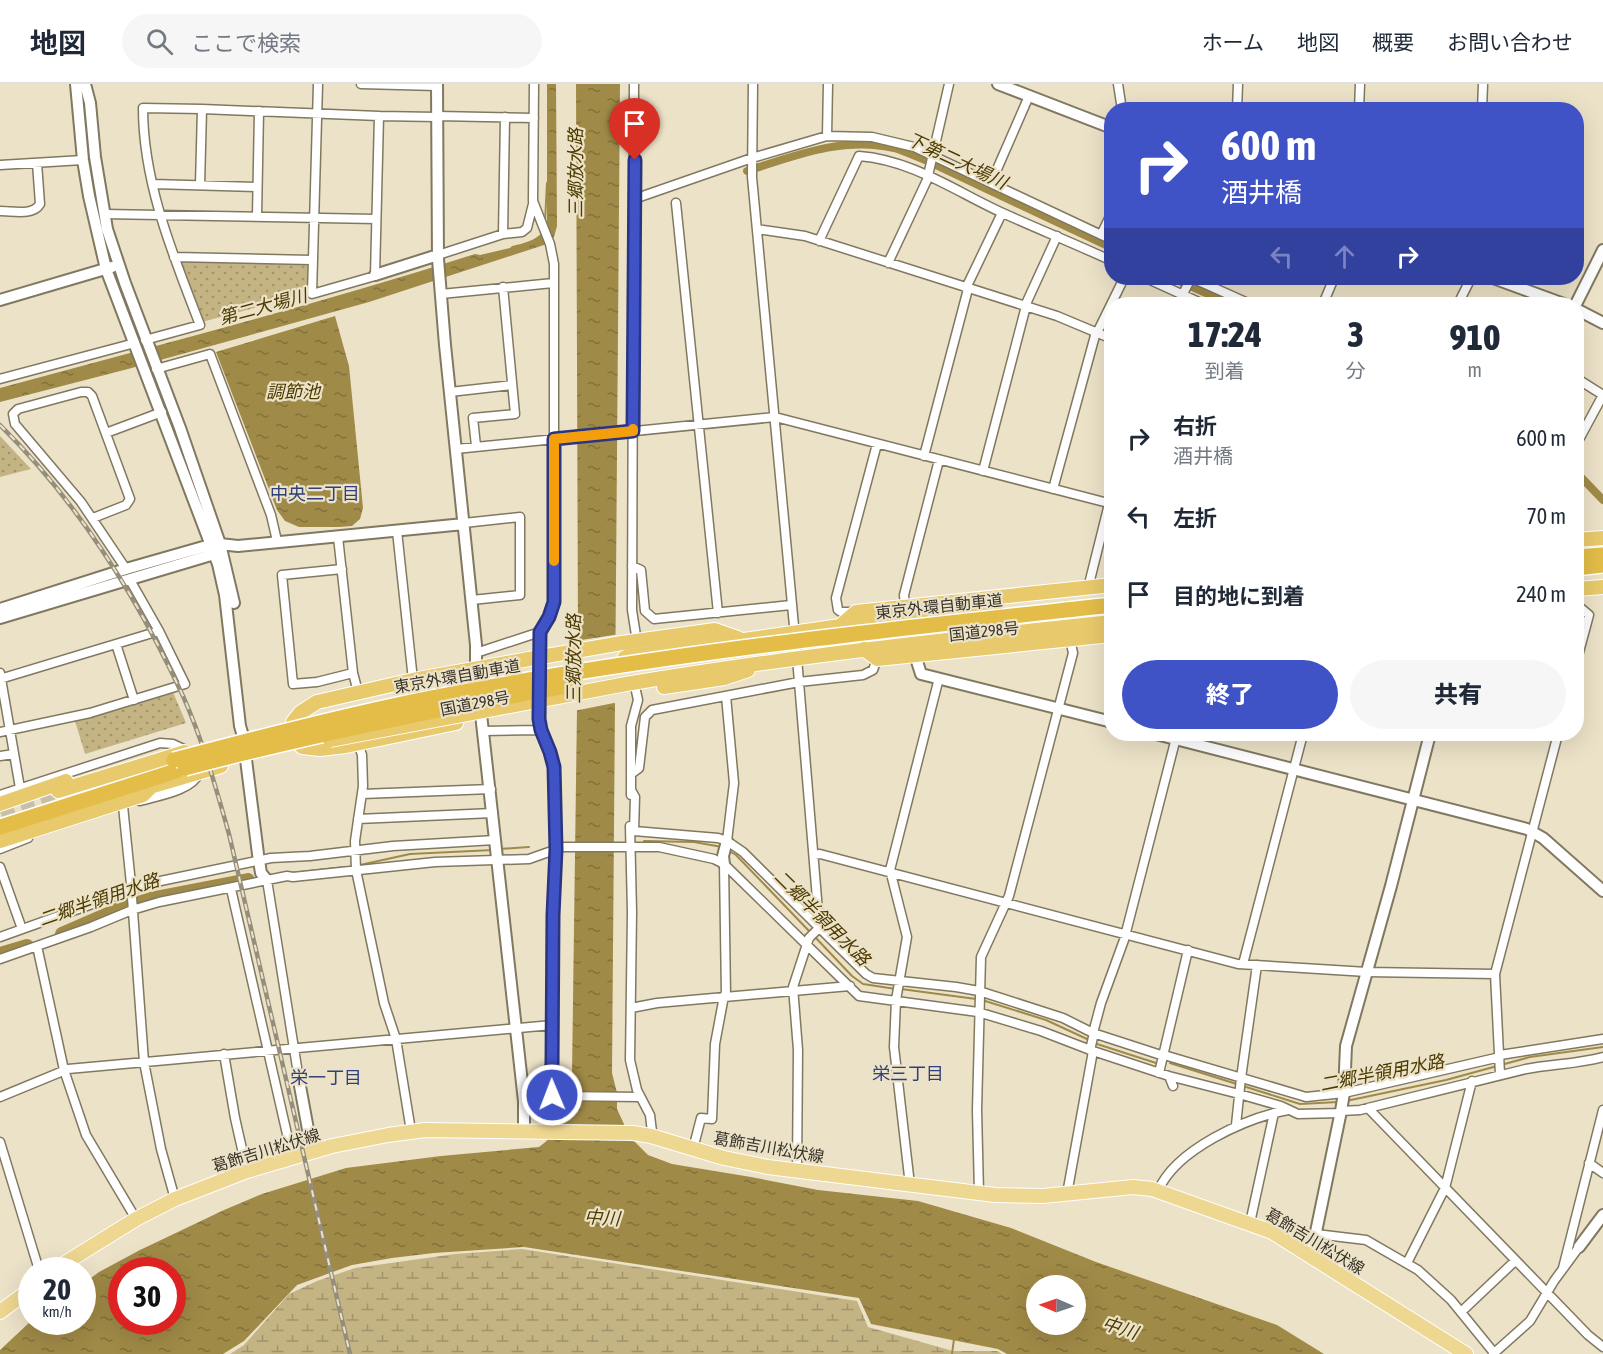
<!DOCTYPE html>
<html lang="ja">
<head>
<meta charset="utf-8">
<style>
  body { margin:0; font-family:"Asap Condensed","Noto Sans JP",sans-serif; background:#f6f6f7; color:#1f2937; height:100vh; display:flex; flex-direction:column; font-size:22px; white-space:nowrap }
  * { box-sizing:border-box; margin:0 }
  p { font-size:20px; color:#747a83 }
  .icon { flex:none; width:33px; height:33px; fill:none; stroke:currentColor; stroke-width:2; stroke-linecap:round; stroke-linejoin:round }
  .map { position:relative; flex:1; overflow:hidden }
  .details { position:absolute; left:1104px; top:213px; width:480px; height:444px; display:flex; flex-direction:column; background:#fff; border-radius:24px; box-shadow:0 6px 24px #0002 }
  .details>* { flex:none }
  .top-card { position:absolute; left:1104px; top:18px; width:480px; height:183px; border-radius:24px; box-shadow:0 6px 24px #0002; background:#3f52c6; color:#fff; overflow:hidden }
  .needle { width:39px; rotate:272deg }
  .fabs { position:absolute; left:1026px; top:1191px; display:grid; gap:12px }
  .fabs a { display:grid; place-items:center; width:60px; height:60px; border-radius:50%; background:#fff; box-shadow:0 6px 24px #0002; font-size:30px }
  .speed { position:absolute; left:18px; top:1173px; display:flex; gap:12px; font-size:30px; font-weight:700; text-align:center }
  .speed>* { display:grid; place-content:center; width:78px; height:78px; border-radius:50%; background:#fff; box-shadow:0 6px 24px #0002; line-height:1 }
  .speed small { font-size:15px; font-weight:400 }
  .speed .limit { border:9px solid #d22; background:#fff; color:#111 }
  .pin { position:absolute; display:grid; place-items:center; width:51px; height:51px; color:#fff; margin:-62px -26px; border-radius:50% 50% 50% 0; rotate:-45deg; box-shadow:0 0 6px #0007 }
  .pin .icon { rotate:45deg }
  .me { position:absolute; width:66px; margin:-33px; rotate:359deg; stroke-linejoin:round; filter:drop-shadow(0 0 4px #0008) }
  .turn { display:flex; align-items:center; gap:21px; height:126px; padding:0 18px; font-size:27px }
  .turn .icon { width:78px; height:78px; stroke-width:2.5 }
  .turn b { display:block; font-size:42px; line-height:51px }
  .lanes { display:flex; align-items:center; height:57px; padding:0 18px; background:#0003; justify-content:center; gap:30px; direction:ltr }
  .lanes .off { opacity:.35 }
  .eta { display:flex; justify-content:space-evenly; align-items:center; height:102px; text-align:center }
  .eta b { font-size:36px; font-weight:800; line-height:42px }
  .cta { display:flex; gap:12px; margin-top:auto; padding:12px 18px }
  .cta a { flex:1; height:69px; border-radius:36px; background:#3f52c6; color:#fff; font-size:24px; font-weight:800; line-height:69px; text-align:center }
  .cta a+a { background:#f6f6f7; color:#1f2937 }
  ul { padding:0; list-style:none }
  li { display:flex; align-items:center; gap:18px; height:78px; padding:0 18px }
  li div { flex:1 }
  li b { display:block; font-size:22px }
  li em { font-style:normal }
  header { display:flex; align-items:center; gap:36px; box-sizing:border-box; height:84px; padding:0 30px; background:#fff; border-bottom:2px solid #e0e1e3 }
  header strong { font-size:28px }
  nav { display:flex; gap:33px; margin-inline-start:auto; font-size:21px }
  .search { width:420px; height:54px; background:#f6f6f7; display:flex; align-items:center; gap:15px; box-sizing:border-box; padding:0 21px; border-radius:33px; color:#747a83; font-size:22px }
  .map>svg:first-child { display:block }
  .grass { fill:url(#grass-dots) }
  .wetland { fill:url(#wetland-marsh) }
  .water { fill:url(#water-ripples); fill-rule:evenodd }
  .pier { fill:#ece2c8 }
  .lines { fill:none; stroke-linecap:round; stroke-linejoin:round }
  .stream { stroke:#a08a47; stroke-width:2 }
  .canal { stroke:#a08a47; stroke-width:8 }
  .river { stroke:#a08a47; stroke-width:14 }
  .trunk-tunnel { stroke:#c8bfa8; stroke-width:14; stroke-dasharray:14 7; stroke-linecap:butt }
  .minor-casing { stroke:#807861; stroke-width:11 }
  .tertiary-casing { stroke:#807861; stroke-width:14 }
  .primary-casing { stroke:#fff; stroke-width:16 }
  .trunk-casing { stroke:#fff; stroke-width:16 }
  .motorway-casing { stroke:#fff; stroke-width:18 }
  .minor { stroke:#fff; stroke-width:8 }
  .tertiary { stroke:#fff; stroke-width:10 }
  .primary { stroke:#eed791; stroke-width:14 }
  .trunk { stroke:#e8ca6c; stroke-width:14 }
  .motorway { stroke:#e3bd48; stroke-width:15 }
  .rail-casing { stroke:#958e7b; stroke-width:4.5 }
  .rail { stroke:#ece2c8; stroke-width:2; stroke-dasharray:7; stroke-linecap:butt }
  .trunk-bridge-casing { stroke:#fff; stroke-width:16; stroke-linecap:butt }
  .motorway-bridge-casing { stroke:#fff; stroke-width:18; stroke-linecap:butt }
  .trunk-bridge { stroke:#e8ca6c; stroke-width:14 }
  .motorway-bridge { stroke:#e3bd48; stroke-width:15 }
  .route-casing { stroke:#293581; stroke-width:15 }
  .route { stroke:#3f52c6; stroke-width:10 }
  .slow { stroke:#f59e0b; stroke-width:10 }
  .labels { text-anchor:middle; stroke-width:4.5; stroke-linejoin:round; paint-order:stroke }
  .street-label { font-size:16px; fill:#363228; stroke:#ece2c8 }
  .water-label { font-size:18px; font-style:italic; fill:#4b3b02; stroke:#ece2c8 }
  .neighbourhood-label { font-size:18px; fill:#31407a; stroke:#ece2c8 }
</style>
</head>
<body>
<header>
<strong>地図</strong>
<div class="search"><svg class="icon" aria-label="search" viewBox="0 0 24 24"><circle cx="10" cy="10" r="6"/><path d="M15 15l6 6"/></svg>ここで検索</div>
<nav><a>ホーム</a><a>地図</a><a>概要</a><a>お問い合わせ</a></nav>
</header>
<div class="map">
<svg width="1603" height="1270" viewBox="0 0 1603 1270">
  <defs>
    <pattern id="grass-dots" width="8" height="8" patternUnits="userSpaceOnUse" patternTransform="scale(1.5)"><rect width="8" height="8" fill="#c5b483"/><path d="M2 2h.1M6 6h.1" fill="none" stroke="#a1936b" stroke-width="1.8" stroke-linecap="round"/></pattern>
    <pattern id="wetland-marsh" width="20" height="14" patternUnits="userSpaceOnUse" patternTransform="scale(1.5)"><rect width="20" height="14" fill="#c5b483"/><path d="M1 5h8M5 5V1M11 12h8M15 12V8" fill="none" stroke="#a1936b"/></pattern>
    <pattern id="water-ripples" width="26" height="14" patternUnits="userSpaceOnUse" patternTransform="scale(1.5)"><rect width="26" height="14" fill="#a08a47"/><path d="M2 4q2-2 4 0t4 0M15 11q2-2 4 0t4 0" fill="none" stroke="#83713b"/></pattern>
  </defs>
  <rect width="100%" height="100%" fill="#ece2c8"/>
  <path class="grass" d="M182 177 308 180 307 210 202 238 180 180Z
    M0 352 31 385 0 393Z
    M173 608 186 639 85 670 75 637Z"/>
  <path class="wetland" d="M522 1165 857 1217 868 1243 953 1267H997L1002 1270H230L244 1261 289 1210 317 1197 355 1184 455 1170Z"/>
  <path class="water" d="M547 0H556L557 142 554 153 547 160 369 218 128 285 0 318V304C159 261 318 220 475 170L480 171 510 164 512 162C526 159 541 155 547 141Z
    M576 0H620L612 989 617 1009V1025L630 1053 648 1071 672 1080 751 1093 818 1106 918 1117 1011 1144 1096 1178 1277 1241 1324 1270H1007L998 1265 871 1240 859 1214 524 1163 434 1169 392 1174 352 1181 297 1201 244 1257 223 1270H0V1266L31 1237 82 1238 83 1200 99 1188 140 1166 224 1126 262 1110 346 1084 441 1072 539 1063C569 1042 563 1020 572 990L578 552ZM122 1186H172V1238H122ZM1036 1202H1076V1240H1036Z
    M335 232 349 282 363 424 360 435 352 442 339 443H299L285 437 277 426 216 268Z"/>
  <path class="pier" d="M620 550 619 618 574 627 575 557Z"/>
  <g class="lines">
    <path class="stream" d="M545 138 547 99
      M644 757 694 758 722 763
      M499 765 529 763
      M729 767 736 771 810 848
      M360 781 410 770 493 766
      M291 789 354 782
      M814 852 852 892 863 900 896 905
      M901 905 976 915
      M982 916 1046 936 1087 955
      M1097 960 1156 979
      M1170 979 1300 1020 1338 1018
      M1346 1017 1446 996 1530 973 1603 963
      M952 1270 954 1255"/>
    <path class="canal" d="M747 87C794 72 843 52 894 64 904 67 915 72 925 76L1112 164
      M1173 194 1230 220
      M1576 388 1603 416"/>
    <path class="river" d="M62 850 122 824 155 814 248 796
      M0 870 27 862"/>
    <path class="trunk-tunnel" d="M0 727 58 707"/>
    <defs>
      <path id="minor" d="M318 0 312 210 375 192 379 32 437 33
        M361 0 437 2
        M534 0 533 117 550 160 554 180V518L549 533 540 548V596
        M634 0 632 526 637 558
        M753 0 752 93 797 574 819 839 817 846 809 854 793 903 798 966 797 1087
        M1118 0 1122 26
        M202 25 379 32
        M1237 26 1238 0
        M1359 26 1360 0
        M1482 26 1483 0
        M437 32 534 34
        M827 52 828 0
        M0 81 83 76
        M991 99 1029 12
        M153 100 257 103
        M634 115 752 74 827 52 872 53 914 63 1112 156
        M676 119 718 529
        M0 127C13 127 33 132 40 120L37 79
        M104 130 376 135
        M257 132 259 27
        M757 145 805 152 1057 232 1112 255
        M503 150 505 33
        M1101 151 1112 128
        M819 157 859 72C913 76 958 109 1005 130 1040 146 1076 160 1112 177
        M438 171 503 150 522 148 527 144 533 120
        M174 173 312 176
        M888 179 927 96 949 0
        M1146 194 1203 220
        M1192 194 1250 220
        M966 204 1002 129
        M441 210 553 199
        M1178 220 1191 194
        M1323 220 1334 194
        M1458 220 1471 194
        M1025 222 1057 152
        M1097 249 1124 194
        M145 256 200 241C173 171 143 99 143 24L202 25 200 101
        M156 285 210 270 271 431 277 457
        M1576 294 1603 311
        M0 295 135 259
        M450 308 512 301
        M106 349 162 328
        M1576 361 1603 311
        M476 362 473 334 515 330 503 203
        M456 365 775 333 1112 420
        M924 372 968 205
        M983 387 1026 222
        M1053 405 1096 248
        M93 434 126 421 130 415 92 312 88 308H81L18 325 13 330 15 340 81 418 126 485
        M464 439 520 433V511L472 516
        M397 447 413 596
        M338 453 353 589 358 608
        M632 482 641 486 645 527 654 535 791 521
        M342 485 282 491 293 600 317 598 353 589
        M1091 503 1090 496 1109 420
        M1576 520 1589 531 1576 579
        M905 523 904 511 939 376
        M855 528H841L838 526 836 514 877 360
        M116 560 134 616
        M476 568 482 567 540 548
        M0 589 20 704
        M0 595 159 547
        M726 612 734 699 727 757
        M539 615 541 646 550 668 554 683 556 765 553 831 552 980 548 1007 552 1011 556 1012 640 1013
        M484 647 541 646
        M0 648 90 629 185 600 159 547 130 496
        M358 659 362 671 363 702 355 757 356 786 384 919 396 955 411 1047
        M0 672 14 670
        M631 690 639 684 645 633 652 626 799 598 863 591 873 586 877 575
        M631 706 635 713 634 747 718 754 727 757 743 768 866 890 873 894 956 903 979 907 1063 934 1093 949 1164 972
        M362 710 491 705
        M0 711 160 659 173 660 188 667
        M631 711V642L638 616 636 607
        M140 717C157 712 192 707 199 689
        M123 722 131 800 144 978 161 1065 175 1115
        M358 735 493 729
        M630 742 632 828 630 976 637 1006 650 1031 652 1048 651 1052
        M0 765 28 754
        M814 771 820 770 1238 880 1367 888 1495 890 1500 990
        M724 780 726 912
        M0 783 22 845
        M267 796 300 1002
        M231 805 292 1072
        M0 853 151 799 271 774 310 772 393 762 495 756
        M37 862 64 986 86 1051 136 1135
        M0 875 91 843 132 826 159 818 287 792 293 793 435 778 529 775 563 763H659L714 775 724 780 859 912 978 928 1041 947 1093 967 1169 992 1173 1002
        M1243 880 1303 650
        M1495 890 1558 650
        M631 924 657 919 850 902
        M1093 949 1101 919 1124 856 1177 650
        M1090 966 1094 949
        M224 970 235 1034 247 1087
        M1164 971 1306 1013 1344 1009 1500 973
        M1500 971 1603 955
        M1159 989 1188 866
        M1169 992 1239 1010 1281 1022 1298 1030 1341 1029
        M0 1013 68 985 552 941
        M1368 1024 1588 1251 1603 1263
        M1341 1027 1360 1026 1526 985C1552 980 1577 980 1603 973
        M1236 1041 1241 994 1257 881
        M0 1058 39 1186
        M693 1065 701 1034 712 1035 715 960 724 912
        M1589 1079 1603 1089
        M910 1101 894 963 896 916 907 853 890 786 939 594
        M1158 1107C1176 1065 1246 1034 1288 1026
        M979 1109 977 1026 981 873 1009 812 1073 569 1070 555
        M1067 1110 1093 967
        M1250 1139 1274 1029
        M1316 1150 1366 1156 1418 1186 1451 1216 1495 1270
        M1407 1179 1445 1104 1472 997
        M1563 1184 1603 1026
        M1461 1228 1515 1177
        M1493 1270 1530 1237 1554 1197 1579 1163"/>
      <path id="tertiary" d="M76 0 83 76 89 112 106 185 218 480 225 511 240 642 243 652 258 770 261 789 267 796
        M85 0 90 19 95 73 107 145 125 199 180 344 220 460 234 519
        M437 0 438 175 445 261 476 561V585L524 1017V1048
        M998 0 1112 44
        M375 191 438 171
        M1493 194 1564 220
        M0 216 112 183
        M1576 220 1603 166
        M1576 225 1603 239
        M0 525 126 485 210 461 220 460 238 462 464 440
        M0 534 221 468
        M915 571 921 590 1112 638
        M1156 650 1527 745 1543 754 1603 807
        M724 780 723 772 727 757
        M300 1002 312 1067
        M1579 1163 1603 1131
        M1311 1172 1341 1027 1344 1009 1346 962 1391 802 1430 650"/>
      <path id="primary" d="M54 1186 136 1135 175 1115 247 1087 332 1062 388 1051 425 1046 633 1049 651 1052 724 1074 768 1083 995 1111 1043 1112 1133 1103 1152 1105 1272 1148 1466 1270
        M0 1228 32 1204"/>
      <path id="trunk" d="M1576 456 1603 454
        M1576 505 1603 503
        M840 542 856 528 1112 501
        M622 559 715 546 738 554
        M864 565 877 575 1112 551
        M625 573 840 542 987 528
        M626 600C787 573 949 555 1112 538
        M664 603 724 594 748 586
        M293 638 300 629 317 618 413 596 529 575
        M302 663 320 665 346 662 456 639
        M153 702 221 682
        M58 707 185 668
        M0 720 66 697
        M0 757 143 711 152 702"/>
      <path id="motorway" d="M1576 473 1603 471
        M1576 484 1603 481
        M0 743 176 687"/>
    </defs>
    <use href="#minor" class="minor-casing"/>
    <use href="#tertiary" class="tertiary-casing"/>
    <use href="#primary" class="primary-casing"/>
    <use href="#trunk" class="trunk-casing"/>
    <use href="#motorway" class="motorway-casing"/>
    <use href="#minor" class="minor"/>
    <use href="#tertiary" class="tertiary"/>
    <use href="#primary" class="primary"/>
    <use href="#trunk" class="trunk"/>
    <use href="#motorway" class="motorway"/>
    <defs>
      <path id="rail" d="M0 341C78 418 137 513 183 612 203 657 216 704 229 750L350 1270"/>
    </defs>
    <use href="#rail" class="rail-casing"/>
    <use href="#rail" class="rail"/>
    <defs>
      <path id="trunk-bridge" d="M529 575 622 559
        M330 656 626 600"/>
      <path id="motorway-bridge" d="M174 676C253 655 331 635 411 618 642 571 877 547 1112 521
        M185 684C313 650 442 624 572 601"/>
    </defs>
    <use href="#trunk-bridge" class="trunk-bridge-casing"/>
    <use href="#motorway-bridge" class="motorway-bridge-casing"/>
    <use href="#trunk-bridge" class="trunk-bridge"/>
    <use href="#motorway-bridge" class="motorway-bridge"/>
  </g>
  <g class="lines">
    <defs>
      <path id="route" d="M552 1011 548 1007 552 980 553 831 556 765 554 683 550 668 541 646 539 635 540 548 549 533 554 518V355L633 347 635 76"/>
    </defs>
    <use href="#route" class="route-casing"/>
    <use href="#route" class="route"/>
    <path class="slow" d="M554 477V355L624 348 633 347V345"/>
  </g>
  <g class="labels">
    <g class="street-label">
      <text transform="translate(939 522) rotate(-6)" y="6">東京外環自動車道</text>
      <text transform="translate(984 547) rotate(-6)" y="6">国道298号</text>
      <text transform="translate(457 592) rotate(-10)" y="6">東京外環自動車道</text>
      <text transform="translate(475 619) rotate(-11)" y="6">国道298号</text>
      <text transform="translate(769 1063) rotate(10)" y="6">葛飾吉川松伏線</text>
      <text transform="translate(266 1066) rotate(-17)" y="6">葛飾吉川松伏線</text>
      <text transform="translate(1315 1157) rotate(31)" y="6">葛飾吉川松伏線</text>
    </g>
    <g class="water-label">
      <text transform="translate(957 77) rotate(25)" y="6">下第二大場川</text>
      <text transform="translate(576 89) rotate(-90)" y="6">三郷放水路</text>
      <text transform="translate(263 223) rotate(-15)" y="6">第二大場川</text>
      <text x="293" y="314">調節池</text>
      <text transform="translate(574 575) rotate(-90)" y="6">三郷放水路</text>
      <text transform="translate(99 816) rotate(-19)" y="6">二郷半領用水路</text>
      <text transform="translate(822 834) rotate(45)" y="6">二郷半領用水路</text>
      <text transform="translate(1382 989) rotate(-11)" y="6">二郷半領用水路</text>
      <text transform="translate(602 1134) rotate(4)" y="6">中川</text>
      <text transform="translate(1120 1244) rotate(18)" y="6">中川</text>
    </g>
    <g class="neighbourhood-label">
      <text x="315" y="416">中央二丁目</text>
      <text x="908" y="996">栄三丁目</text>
      <text x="326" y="1000">栄一丁目</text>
    </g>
  </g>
</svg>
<div class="fabs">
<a><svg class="needle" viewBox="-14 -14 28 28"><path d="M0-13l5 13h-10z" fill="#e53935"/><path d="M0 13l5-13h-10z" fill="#747a83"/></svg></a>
</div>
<div class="speed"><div>20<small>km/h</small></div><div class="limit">30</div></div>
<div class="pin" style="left:635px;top:76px;background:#d93025"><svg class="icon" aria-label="arrive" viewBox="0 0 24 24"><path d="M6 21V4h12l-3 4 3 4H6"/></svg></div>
<svg class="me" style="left:552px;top:1011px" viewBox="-20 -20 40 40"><circle r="17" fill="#3f52c6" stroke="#fff" stroke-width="3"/><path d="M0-11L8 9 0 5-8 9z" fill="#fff"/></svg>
<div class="top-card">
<div class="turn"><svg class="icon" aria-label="right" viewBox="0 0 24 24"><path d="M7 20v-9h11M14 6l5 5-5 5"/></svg><div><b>600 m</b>酒井橋</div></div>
<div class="lanes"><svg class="icon off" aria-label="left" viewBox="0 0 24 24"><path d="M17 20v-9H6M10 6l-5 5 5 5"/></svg><svg class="icon off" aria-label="ahead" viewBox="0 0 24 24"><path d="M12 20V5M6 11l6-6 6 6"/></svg><svg class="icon" aria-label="right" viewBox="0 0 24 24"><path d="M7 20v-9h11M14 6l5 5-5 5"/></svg></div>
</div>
<section class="details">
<div class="eta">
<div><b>17:24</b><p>到着</p></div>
<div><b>3</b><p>分</p></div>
<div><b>910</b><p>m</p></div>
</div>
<ul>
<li><svg class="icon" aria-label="right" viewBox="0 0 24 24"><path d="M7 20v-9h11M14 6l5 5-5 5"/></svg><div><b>右折</b><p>酒井橋</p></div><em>600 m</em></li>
<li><svg class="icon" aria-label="left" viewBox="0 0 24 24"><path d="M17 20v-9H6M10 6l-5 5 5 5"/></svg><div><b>左折</b></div><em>70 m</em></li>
<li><svg class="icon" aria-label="arrive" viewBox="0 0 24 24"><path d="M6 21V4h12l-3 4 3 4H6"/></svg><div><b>目的地に到着</b></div><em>240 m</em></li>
</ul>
<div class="cta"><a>終了</a><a>共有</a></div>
</section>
</div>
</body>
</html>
